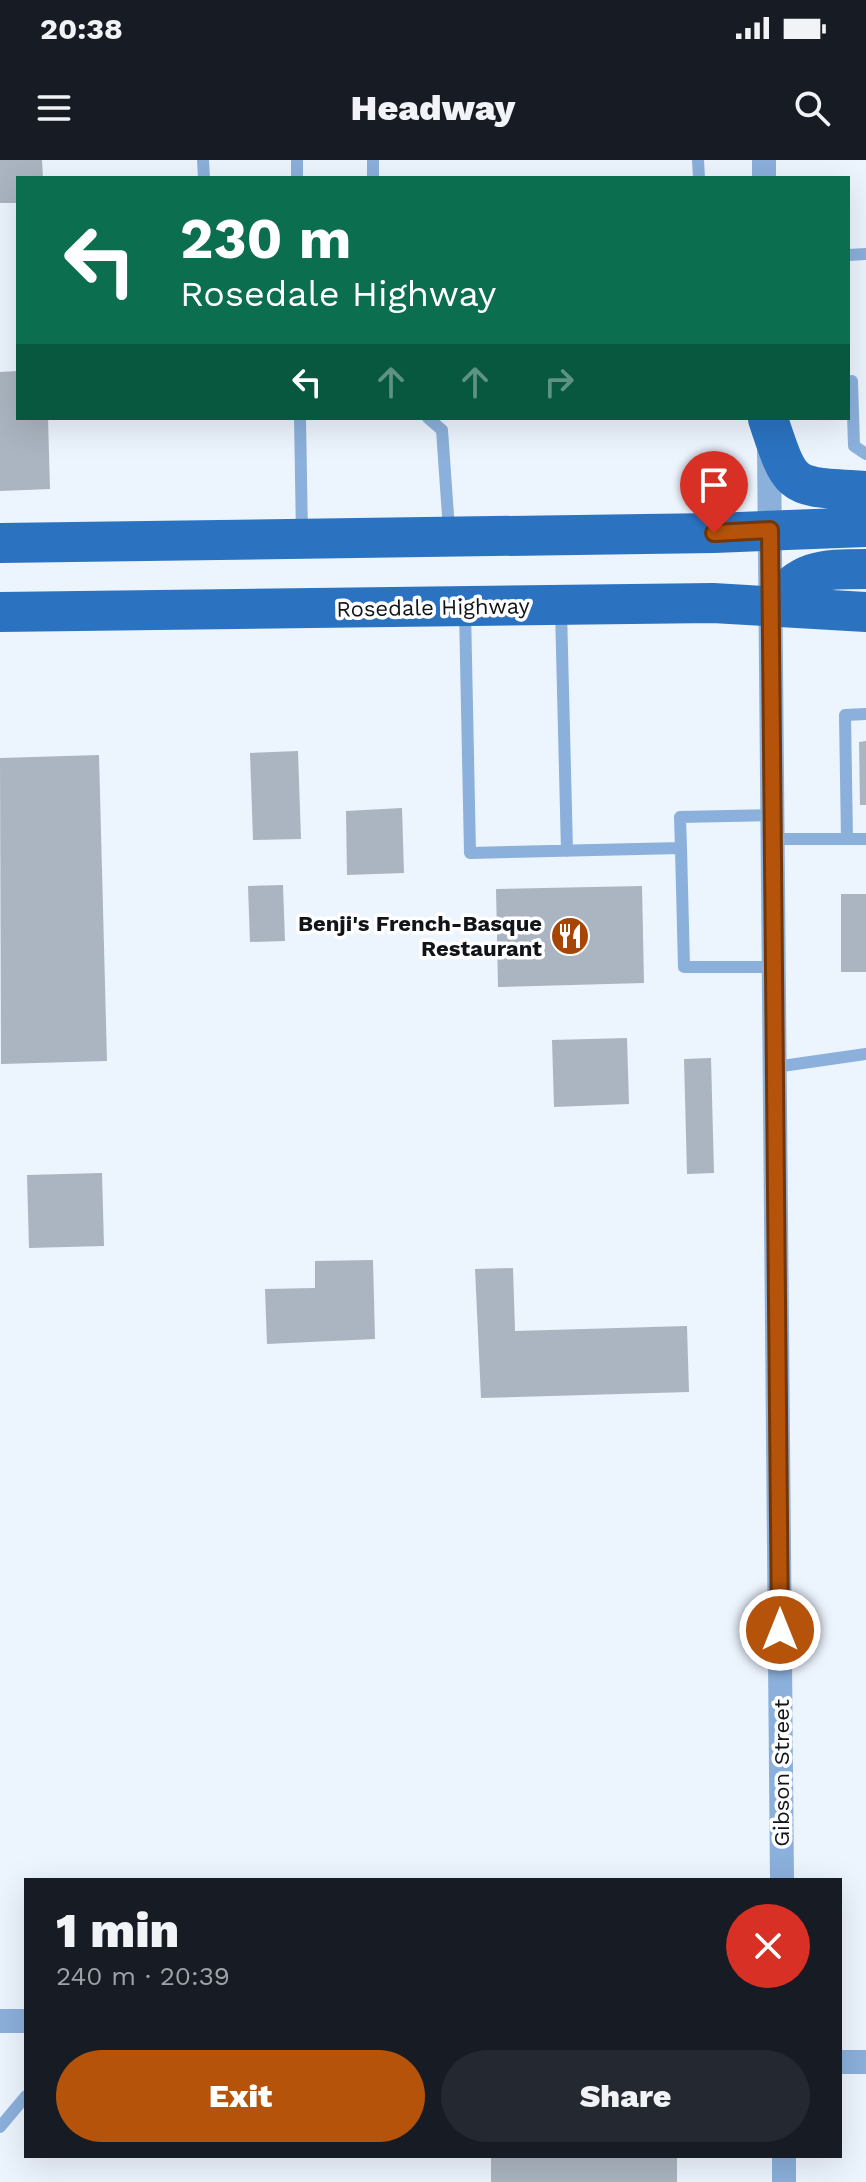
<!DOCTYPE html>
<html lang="en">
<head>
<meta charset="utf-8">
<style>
  body { margin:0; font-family:"Work Sans",sans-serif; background:#242831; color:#f1f3f6; height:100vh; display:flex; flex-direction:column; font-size:30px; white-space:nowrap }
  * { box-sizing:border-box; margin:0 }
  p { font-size:26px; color:#9ea1a6 }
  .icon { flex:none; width:44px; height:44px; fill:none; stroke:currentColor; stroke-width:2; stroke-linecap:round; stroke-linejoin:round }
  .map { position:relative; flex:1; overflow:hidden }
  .panel { position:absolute; left:24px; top:1718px; width:818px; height:280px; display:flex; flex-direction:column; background:#171b24; border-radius:0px; box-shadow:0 8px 32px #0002 }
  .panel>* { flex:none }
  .hud { position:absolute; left:16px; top:16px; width:834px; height:244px; border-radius:0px; box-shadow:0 8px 32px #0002; background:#0b6e4f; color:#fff; overflow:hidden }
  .pin { position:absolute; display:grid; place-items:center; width:68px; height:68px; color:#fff; margin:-82px -34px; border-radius:50% 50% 50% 0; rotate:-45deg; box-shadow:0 0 8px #0007 }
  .pin .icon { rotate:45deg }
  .me { position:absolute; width:88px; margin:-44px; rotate:0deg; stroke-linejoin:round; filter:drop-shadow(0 0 6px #0008) }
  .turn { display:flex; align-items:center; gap:28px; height:168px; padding:0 32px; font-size:36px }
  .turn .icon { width:104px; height:104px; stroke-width:2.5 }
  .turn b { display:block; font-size:56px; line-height:68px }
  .lanes { display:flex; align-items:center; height:76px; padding:0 32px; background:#0003; justify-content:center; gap:40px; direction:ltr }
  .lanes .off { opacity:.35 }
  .round { display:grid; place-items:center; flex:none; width:84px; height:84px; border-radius:42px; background:#242831 }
  .overview { display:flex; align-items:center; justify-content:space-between; height:136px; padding:0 32px }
  h1 { font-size:48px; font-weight:800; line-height:60px }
  .cta { display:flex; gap:16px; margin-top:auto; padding:16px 32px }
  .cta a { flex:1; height:92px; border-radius:48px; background:#b45309; color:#fff; font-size:32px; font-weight:800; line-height:92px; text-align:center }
  .cta a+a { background:#242831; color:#f1f3f6 }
  .status { display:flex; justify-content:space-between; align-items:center; height:56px; padding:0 40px; background:#171b24; direction:ltr }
  .status svg { height:22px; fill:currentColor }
  header { display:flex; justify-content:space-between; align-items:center; height:104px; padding:0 32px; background:#171b24; font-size:36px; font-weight:800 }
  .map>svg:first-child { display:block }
  .building { fill:#abb5c1 }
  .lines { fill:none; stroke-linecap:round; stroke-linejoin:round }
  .service { stroke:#8bb0db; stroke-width:12 }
  .minor { stroke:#8bb0db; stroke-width:24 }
  .primary { stroke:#2b73c1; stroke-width:40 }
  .route-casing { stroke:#753606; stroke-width:20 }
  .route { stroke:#b45309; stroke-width:14 }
  .labels { text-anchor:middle; stroke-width:7; stroke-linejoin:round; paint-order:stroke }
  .street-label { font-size:22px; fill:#111519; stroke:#fff }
  .poi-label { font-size:22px; font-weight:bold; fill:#111519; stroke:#fff; text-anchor:end }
</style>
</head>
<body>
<div class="status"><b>20:38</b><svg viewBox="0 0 49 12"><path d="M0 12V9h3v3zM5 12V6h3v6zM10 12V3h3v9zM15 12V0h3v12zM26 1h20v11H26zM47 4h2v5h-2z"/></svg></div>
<header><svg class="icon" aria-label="menu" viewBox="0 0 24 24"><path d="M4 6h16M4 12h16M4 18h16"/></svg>Headway<svg class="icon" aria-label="search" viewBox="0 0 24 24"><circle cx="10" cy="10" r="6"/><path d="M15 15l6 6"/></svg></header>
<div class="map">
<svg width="866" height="2022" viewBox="0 0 866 2022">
  <rect width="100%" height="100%" fill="#ecf4fe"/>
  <path class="building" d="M0 0H42L43 18H18V43H0Z
    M18 211V258H48L50 329 0 331V212Z
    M866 581V645H860L859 582Z
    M298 591 301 679 253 680 250 593Z
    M99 595 107 901 1 904 0 598Z
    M402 648 404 713 347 715 346 651Z
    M283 725 285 781 250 782 248 726Z
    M642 726 644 823 498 827 496 729Z
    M841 734H866V812H841Z
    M627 878 629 944 554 947 552 880Z
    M711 898 714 1013 687 1014 684 899Z
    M102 1013 104 1086 29 1088 27 1015Z
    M373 1100 375 1179 267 1184 265 1129 315 1128V1101Z
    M513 1108 515 1171 687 1166 689 1232 481 1238 475 1109Z
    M491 1996H677V2022H491Z"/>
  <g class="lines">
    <path class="service" d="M203 0 204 18
      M297 0V18
      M373 0V18
      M698 0 699 18
      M848 95 866 94
      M852 221 854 286 866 294
      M300 258 302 375
      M428 258 442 270 449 370
      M465 450 470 693 681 688 680 657 773 655
      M561 450 567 691
      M773 679H866
      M847 679 845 555 866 554
      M681 688 684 807H774
      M775 907 866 894
      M0 1967 26 1936"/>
    <path class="minor" d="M764 0V18
      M769 284 782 1720
      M0 1861H26
      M840 1902H866
      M784 1996V2022"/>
    <path class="primary" d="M768 259C792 332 790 326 866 331
      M0 383 714 373 866 367
      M771 448C801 409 819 409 866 409
      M0 452 713 443 866 452"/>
  </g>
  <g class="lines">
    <defs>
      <path id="route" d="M714 373 770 370 780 1470"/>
    </defs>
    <use href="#route" class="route-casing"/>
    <use href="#route" class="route"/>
  </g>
  <defs>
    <symbol id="restaurant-disc" viewBox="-11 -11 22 22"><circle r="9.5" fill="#a74504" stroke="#fff"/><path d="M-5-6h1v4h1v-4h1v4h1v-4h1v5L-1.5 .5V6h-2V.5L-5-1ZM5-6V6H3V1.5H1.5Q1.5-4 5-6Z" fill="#fff"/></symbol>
  </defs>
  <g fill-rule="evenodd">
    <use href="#restaurant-disc" x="548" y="754" width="44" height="44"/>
  </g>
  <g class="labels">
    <g class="street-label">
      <text transform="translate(433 447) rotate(-1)" y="8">Rosedale Highway</text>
      <text transform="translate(781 1613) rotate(-90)" y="8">Gibson Street</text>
    </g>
    <g class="poi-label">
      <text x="542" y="771">Benji's French-Basque<tspan x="542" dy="25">Restaurant</tspan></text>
    </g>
  </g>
</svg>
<div class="pin" style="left:714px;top:373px;background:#d93025"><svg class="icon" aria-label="arrive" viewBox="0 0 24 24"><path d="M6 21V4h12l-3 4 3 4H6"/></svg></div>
<svg class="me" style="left:780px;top:1470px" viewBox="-20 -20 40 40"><circle r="17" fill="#b45309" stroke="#fff" stroke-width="3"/><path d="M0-11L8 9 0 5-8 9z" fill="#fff"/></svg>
<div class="hud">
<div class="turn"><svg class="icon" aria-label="left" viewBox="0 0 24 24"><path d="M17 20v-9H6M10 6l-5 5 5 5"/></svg><div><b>230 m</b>Rosedale Highway</div></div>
<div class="lanes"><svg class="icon" aria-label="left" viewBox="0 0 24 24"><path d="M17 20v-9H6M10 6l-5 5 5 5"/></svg><svg class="icon off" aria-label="ahead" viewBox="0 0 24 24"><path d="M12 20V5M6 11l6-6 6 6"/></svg><svg class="icon off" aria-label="ahead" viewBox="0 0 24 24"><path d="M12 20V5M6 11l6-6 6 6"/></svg><svg class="icon off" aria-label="right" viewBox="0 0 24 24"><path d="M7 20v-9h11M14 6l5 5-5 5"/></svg></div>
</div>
<section class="panel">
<div class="overview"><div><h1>1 min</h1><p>240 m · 20:39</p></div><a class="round" style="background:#d93025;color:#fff"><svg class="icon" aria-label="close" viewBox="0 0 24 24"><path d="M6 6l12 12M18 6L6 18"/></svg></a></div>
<div class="cta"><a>Exit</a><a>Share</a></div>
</section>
</div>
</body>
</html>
